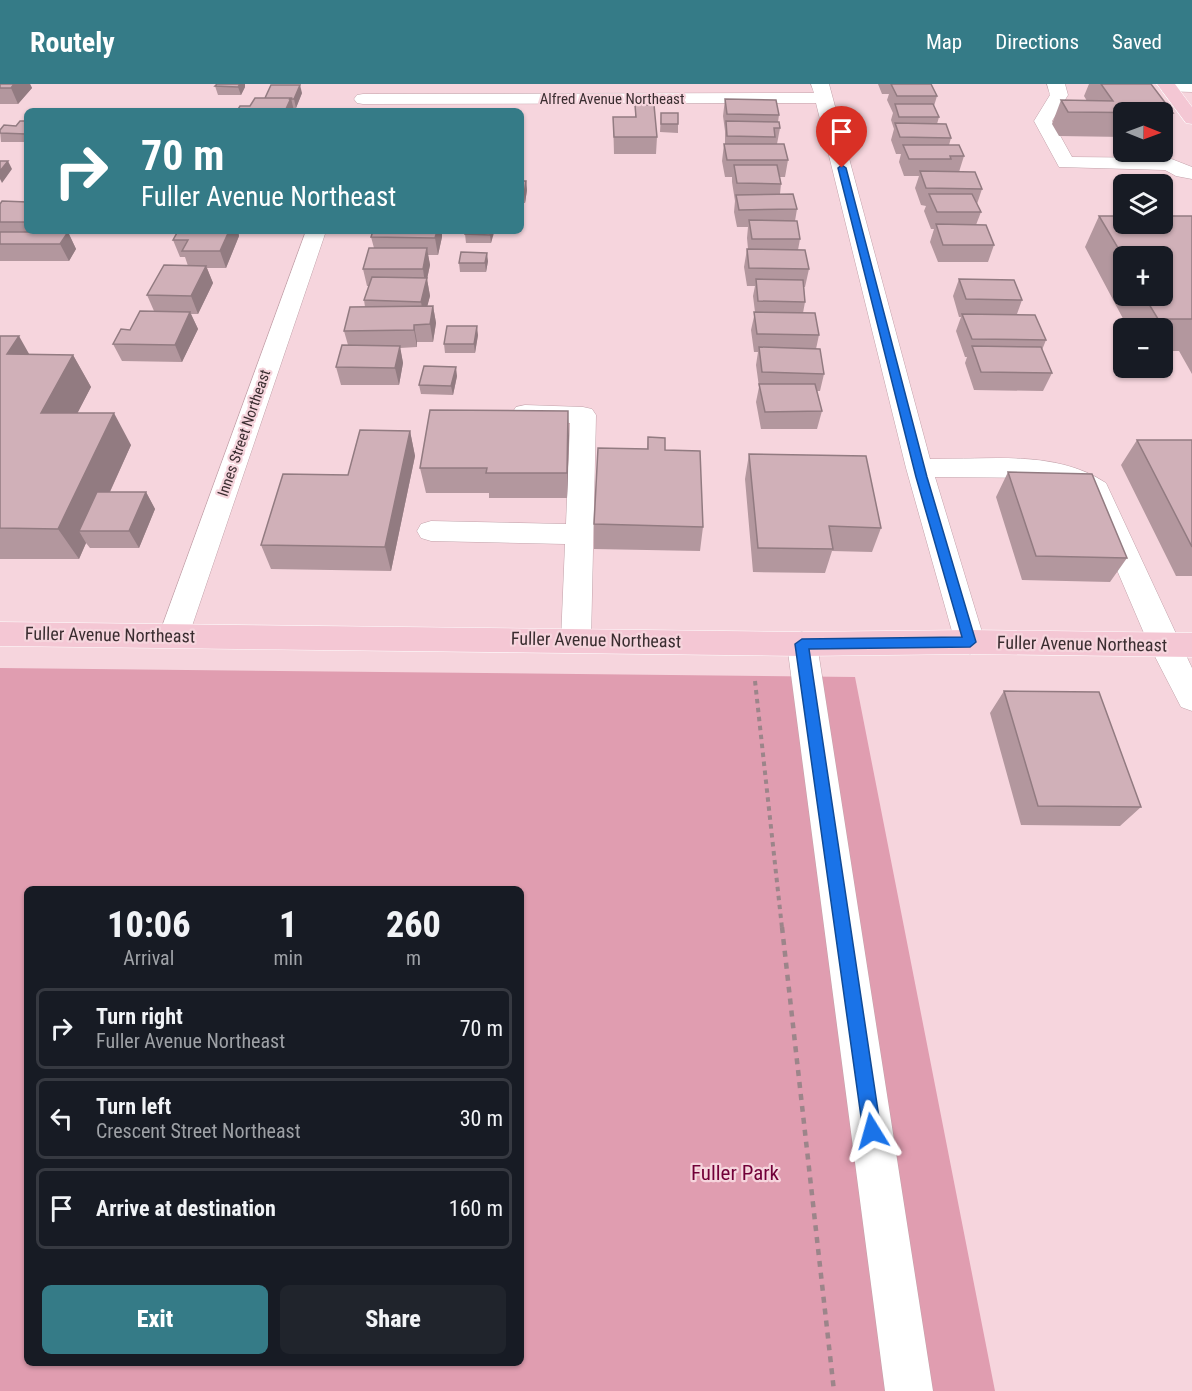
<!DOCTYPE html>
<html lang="en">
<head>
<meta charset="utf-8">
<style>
  body { margin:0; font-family:"Roboto Condensed",sans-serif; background:#20242c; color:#f1f3f6; height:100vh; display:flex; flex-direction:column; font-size:22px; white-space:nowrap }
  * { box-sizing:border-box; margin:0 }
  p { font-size:20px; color:#9ea1a6 }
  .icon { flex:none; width:33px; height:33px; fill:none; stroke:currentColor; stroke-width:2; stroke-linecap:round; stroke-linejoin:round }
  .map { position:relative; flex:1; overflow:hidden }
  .sheet { position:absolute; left:24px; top:802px; width:500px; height:480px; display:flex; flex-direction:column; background:#171b24; border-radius:9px; box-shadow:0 2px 4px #0004 }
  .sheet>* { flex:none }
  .hud { position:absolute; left:24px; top:24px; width:500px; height:126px; border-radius:9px; box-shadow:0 2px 4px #0004; background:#357b87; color:#fff; overflow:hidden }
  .needle { width:39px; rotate:91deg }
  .tools { position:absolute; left:1113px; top:18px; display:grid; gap:12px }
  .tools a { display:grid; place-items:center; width:60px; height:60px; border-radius:9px; background:#171b24; box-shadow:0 2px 4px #0004; font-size:30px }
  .pin { position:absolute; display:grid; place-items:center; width:51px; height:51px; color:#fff; margin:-62px -26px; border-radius:50% 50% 50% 0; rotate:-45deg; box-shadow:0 0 6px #0007 }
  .pin .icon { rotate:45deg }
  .me { position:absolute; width:66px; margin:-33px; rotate:352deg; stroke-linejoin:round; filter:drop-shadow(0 0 4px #0008) }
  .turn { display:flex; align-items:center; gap:21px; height:126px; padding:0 18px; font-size:27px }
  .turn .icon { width:78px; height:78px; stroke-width:2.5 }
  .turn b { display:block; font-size:42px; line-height:51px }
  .eta { display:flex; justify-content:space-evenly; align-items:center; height:102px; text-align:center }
  .eta b { font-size:36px; font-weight:800; line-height:42px }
  .action { display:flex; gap:12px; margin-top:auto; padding:12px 18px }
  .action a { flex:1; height:69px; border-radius:9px; background:#357b87; color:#fff; font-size:24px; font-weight:800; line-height:69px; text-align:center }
  .action a+a { background:#20242c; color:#f1f3f6 }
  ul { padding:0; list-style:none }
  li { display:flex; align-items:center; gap:18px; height:81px; margin:0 12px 9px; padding:0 6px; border:3px solid #363941; border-radius:9px }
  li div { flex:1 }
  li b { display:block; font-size:22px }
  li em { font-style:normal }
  header { display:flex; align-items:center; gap:36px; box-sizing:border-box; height:84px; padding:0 30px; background:#357b87; color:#fff }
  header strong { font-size:28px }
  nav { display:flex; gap:33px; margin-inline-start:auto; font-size:21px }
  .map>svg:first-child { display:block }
  .green { fill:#e09db0; fill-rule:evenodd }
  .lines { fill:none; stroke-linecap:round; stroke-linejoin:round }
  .minor-casing { stroke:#c2a2aa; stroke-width:1 }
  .major-casing { stroke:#fff; stroke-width:1 }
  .path-far1 { stroke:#9c858a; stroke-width:4; stroke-dasharray:4.5 4.5; stroke-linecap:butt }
  .path { stroke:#9c858a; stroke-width:4.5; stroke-dasharray:6 6; stroke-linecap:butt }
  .minor { fill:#fff; fill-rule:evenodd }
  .major { fill:#f4c7d4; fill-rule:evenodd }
  .wall { fill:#b3979e; fill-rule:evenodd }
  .shaded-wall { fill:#927b81 }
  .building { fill:#d0b0b8; stroke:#927b81; stroke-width:1.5 }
  .route { fill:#1a73e8; stroke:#114b97; stroke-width:1.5 }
  .labels { text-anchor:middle; stroke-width:4.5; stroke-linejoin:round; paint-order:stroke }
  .far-street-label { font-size:15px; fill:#3a2d30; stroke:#f6d5dd }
  .street-label { font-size:18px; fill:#3a2d30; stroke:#f6d5dd }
  .near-park-label { font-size:21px; fill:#720038; stroke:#f6d5dd }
</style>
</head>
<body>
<header>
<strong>Routely</strong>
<nav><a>Map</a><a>Directions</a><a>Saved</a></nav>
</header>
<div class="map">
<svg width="1192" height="1307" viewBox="0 0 1192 1307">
  <rect width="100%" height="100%" fill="#f6d5dd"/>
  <path class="green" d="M0 584 855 593 995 1307H0ZM27 806H520V1280H27Z"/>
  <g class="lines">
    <defs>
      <path id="minor" d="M811 0H829L930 375C988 376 1055 365 1106 399L1192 584V627L1181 623 1149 561 1085 411 1071 401 1047 394 935 393 985 558 981 566 970 570 959 566 955 558 906 384 816 19 363 20 357 19 354 15 357 11 363 10 814 9Z
        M1047 0H1065L1068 11 1052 37 1072 73 1169 74 1192 83V95L1176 92 1165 86 1059 83 1034 37 1050 11Z
        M1161 0H1192V8L1162 7 1159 3Z
        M306 147H326L189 551 185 559 174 563 163 559 159 551Z
        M525 321 583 323 592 325 596 331 591 556 587 564 576 568 565 564 561 556 565 460 431 457 421 454 417 447 421 440 431 437 566 440 570 339 516 335 512 329 516 323Z
        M802 548 813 552 817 560 933 1307H885L787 560 791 552Z"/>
      <path id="major" d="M1157 0H1175L1192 23V40L1186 39Z
        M0 538 802 548 970 546 1192 549V573L970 570 802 572 0 562Z"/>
    </defs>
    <use href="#minor" class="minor-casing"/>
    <use href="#major" class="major-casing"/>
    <path class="path-far1" d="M755 597 782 844"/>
    <path class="path" d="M782 843 834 1307"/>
    <use href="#minor" class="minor"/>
    <use href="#major" class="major"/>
  </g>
  <path class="wall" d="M0 0H30L32 4 18 20H0Z
    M217 0H245V3L241 11H218L215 2Z
    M878 0H931L937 12 934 22 939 33 937 40 951 54 949 61 964 72 959 88 982 105 977 120 981 128 976 141 994 161 988 178H938L930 158 934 145H931L924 127 926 122 921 121 915 104 919 92H904L899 78 901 70H896L891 56 894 45 891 36 893 29 887 16 889 10H882Z
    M1089 0H1151L1173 29 1162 51V28H1124V53L1059 52 1052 40 1061 16 1087 17 1084 12Z
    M302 9 296 24H293L294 27H237L250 22 265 14Z
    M725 15 779 31 778 38 780 44 777 60 788 76 785 93H780L781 100 780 110 797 125 795 137 800 155 798 166 809 185 805 203H804L805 218 803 229 819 251 816 265 824 290 820 307H817L822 327 817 345H761L756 318 759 303 756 281 758 268H754L751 246 755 228 753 212 755 202H747L744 183 747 165H748L747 154 748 143H737L734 128 735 117 732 98V93H725L722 77 724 60H725V47L723 32Z
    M635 21 657 53 656 70H614L613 33H635Z
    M661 29 678 40V49L660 48Z
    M27 37V58H1L0 46 16 42Z
    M520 97H526L527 106 525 119H520Z
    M27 118V147L68 148 76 165 69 177H0V120Z
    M1099 132H1192V290L1179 267H1162V244H1128L1085 163ZM1124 172 1162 212H1124Z
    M178 147H238L239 152 226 184H207L213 199 198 230H191L198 245 182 278 122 277 113 260 154 227 147 211 188 182 185 173H180L173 156Z
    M373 147H442V153L438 171H428L430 181 427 195 430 212 427 222H433L436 239 433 258H417V263L400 264 403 279 399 301H341L336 283 348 261 344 247 365 223 364 216 369 202H367L363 185 374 164 371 153Z
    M466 147H493L491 159H466L465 150Z
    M488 177 486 188H460L459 179Z
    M959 195 1022 216 1017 230 1046 256 1042 266 1052 289 1043 307 974 306 965 279 967 273H965L956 247 961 233H959L953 212Z
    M478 251 475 269H445L444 260Z
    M0 252 30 271H73L91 303 77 329 131 361 110 408H146L155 425 139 464H90L86 459 79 475H0Z
    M457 292 453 311 421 310 419 301Z
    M410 347 415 372 391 487 271 485 261 461 348 391Z
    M569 352 567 414H489V409H426L420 384Z
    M648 353 665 366 703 443 700 467 594 465V440L647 365Z
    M1137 356H1192V492H1176L1121 381Z
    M749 370 881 444 872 468 832 467 825 489 753 488 745 395Z
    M1008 388 1127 474 1110 498 1022 496 996 413Z
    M1004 607 1141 723 1120 742 1021 741 990 629Z"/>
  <path class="shaded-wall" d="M14 0H30L32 4 18 20 11 4Z
    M240 0H245V3L241 11 238 3Z
    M300 1 302 9 296 24 294 15Z
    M291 14 294 27H285Z
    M8 77 12 85 2 99 0 95V87Z
    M526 97 527 106 525 119 524 110Z
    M229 147H238L239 152 226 184 220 167Z
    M437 147H442V153L438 171 435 154Z
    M491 147H493L494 149 491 159 490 151Z
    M68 148 76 165 69 177 60 160Z
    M427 164 430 181 427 195 430 212 424 235 421 218 425 200 423 185Z
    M487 169 488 177 486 188 485 179Z
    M206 182 213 199 198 230 191 212Z
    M433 222 436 239 433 258 430 240Z
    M190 228 198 245 182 278 175 261Z
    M414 241 417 258V263L414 246Z
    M477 242 478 251 475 269 474 260Z
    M19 252 37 284 7 270Z
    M400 262 403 279 399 301 395 284Z
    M73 271 91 303 61 361 41 329Z
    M456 283 457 292 453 311 451 302Z
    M568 327 569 352 567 414V389Z
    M114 329 131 361 92 447H79L86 459 79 475 58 445Z
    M410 347 415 372 391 487 385 463Z
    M146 408 155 425 139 464 129 447Z"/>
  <path class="building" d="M0 0H14L11 4H0Z
    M217 0H240L238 3 215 2Z
    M891 0H931L937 12H897Z
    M1101 0H1151L1173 29 1068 28 1061 16 1113 17Z
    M271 1H300L294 15H290L291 14H265Z
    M255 14H291L285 27H237L240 22H250Z
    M725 15 776 16 779 31 727 30Z
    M895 20H933L939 33H899Z
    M635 21H654L657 53H614L613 33H636Z
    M661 29H678V40H661Z
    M20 37H27V49L26 50 0 49V46L4 41 16 42Z
    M726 37 779 38 780 44H774L775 53 727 52Z
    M895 39 946 40 951 54 900 53Z
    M724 60H784L788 76H727Z
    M903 61H959L964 72H950L951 75H909Z
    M0 77H8L0 87Z
    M734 81H777L781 100 737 99Z
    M920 87 975 88 982 105 926 104Z
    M520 97H526L524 110H520Z
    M793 110 797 125 739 126 736 111Z
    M929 110H972L981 128H937Z
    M2 117 27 118V138H0V120Z
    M1099 132H1124V140H1162V132H1192V235H1158L1144 212H1162V172H1124V174Z
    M749 136 797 137 800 155H752Z
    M936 140 986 141 994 161H943Z
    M178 147H229L220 167H182L188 156H173Z
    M373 147H437L435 154 371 153Z
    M466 147H491L490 151 465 150Z
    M0 148H68L60 160H0Z
    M369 164H427L423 185H363Z
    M747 165 805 166 809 185 749 184Z
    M461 168 487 169 485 179H459Z
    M164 181 206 182 191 212 147 211Z
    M372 193 427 194 421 218 364 216Z
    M756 195 803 196 805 218 758 217Z
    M959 195 1014 196 1022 216 966 215Z
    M433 222 430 240 414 241V246L344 247 350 223Z
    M140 227 190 228 175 261 113 260 121 245 130 246Z
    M754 228 815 229 819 251 757 250Z
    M962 230 1035 231 1046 256 972 255Z
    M447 242H477L474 260H444Z
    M0 252H19L7 270 73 271 41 329H114L58 445 0 444Z
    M342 261 400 262 395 284 336 283Z
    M972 262 1041 263 1052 289 981 288Z
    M759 263 820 265 824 290 762 288Z
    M424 282 456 283 451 302 419 301Z
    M759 300H815L822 327 765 328Z
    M430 326 568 327 567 389H486L487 384H420Z
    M360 346 410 347 385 463 261 461 283 390 348 391Z
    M648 353 665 354V366L700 367 703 443 594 440 598 364 648 365Z
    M1137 356H1192V463Z
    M749 370 866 372 881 444 829 442 833 465 758 464Z
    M1008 388 1092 390 1127 474 1036 472Z
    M97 408H146L129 447H79Z
    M1004 607 1099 608 1141 723 1038 722Z"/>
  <path class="route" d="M842 81 846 84 927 393 976 558 970 563 809 565 881 1047 878 1053 872 1056 866 1053 863 1047 795 560 802 555 962 553 916 393 838 84Z"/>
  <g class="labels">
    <g class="far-street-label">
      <text x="612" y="20">Alfred Avenue Northeast</text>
      <text transform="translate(244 349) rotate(-71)" y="5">Innes Street Northeast</text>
    </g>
    <g class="street-label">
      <text transform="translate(110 551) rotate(1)" y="6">Fuller Avenue Northeast</text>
      <text transform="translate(596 556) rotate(1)" y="6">Fuller Avenue Northeast</text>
      <text transform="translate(1082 560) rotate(1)" y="6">Fuller Avenue Northeast</text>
    </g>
    <g class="near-park-label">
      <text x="735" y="1096">Fuller Park</text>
    </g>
  </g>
</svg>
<div class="tools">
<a><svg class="needle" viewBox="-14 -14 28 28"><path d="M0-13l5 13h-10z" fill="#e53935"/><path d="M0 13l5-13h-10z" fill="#9ea1a6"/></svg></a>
<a><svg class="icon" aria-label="layers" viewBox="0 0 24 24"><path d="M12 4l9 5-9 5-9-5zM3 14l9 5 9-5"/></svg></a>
<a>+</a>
<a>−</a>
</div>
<div class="pin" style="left:842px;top:84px;background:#d93025"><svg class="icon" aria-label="arrive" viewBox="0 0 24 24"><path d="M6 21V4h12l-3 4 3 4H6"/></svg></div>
<svg class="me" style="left:872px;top:1047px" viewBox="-20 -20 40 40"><path d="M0-17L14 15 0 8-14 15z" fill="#1a73e8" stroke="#fff" stroke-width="4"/></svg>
<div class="hud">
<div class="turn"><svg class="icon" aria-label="right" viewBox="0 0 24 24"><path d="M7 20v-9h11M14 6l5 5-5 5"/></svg><div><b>70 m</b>Fuller Avenue Northeast</div></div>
</div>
<section class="sheet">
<div class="eta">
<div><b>10:06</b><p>Arrival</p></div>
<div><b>1</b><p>min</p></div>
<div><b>260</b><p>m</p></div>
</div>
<ul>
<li><svg class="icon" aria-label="right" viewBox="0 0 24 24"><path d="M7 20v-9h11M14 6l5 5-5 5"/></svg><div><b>Turn right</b><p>Fuller Avenue Northeast</p></div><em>70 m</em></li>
<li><svg class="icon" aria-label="left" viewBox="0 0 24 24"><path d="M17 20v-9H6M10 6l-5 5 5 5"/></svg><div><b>Turn left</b><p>Crescent Street Northeast</p></div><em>30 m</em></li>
<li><svg class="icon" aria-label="arrive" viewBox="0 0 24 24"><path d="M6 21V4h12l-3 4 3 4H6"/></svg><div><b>Arrive at destination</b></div><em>160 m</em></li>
</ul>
<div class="action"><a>Exit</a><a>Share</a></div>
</section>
</div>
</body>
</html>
